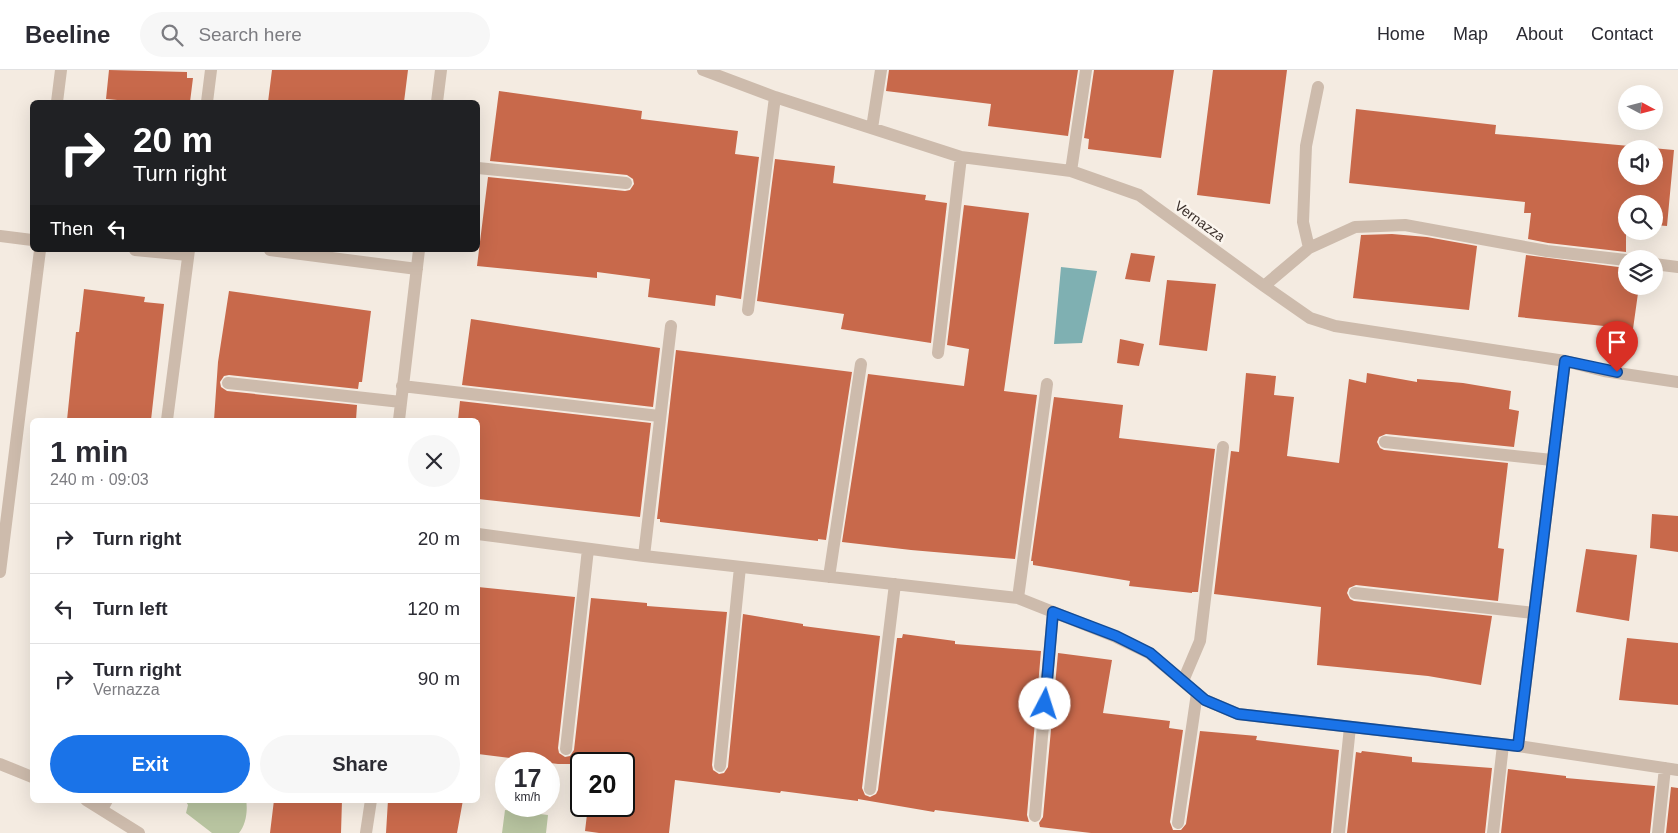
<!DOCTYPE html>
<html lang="en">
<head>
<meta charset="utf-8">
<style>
  body { margin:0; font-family:Arial,sans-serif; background:#f7f7f7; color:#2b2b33; height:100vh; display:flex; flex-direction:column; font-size:19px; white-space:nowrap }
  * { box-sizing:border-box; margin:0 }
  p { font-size:16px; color:#7c7c81 }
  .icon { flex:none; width:28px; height:28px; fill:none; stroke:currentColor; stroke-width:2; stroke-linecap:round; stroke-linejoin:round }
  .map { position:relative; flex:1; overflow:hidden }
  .sheet { position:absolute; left:30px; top:348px; width:450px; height:385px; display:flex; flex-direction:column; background:#fff; border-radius:8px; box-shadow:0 5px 20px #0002 }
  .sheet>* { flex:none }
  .hud { position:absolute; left:30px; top:30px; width:450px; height:152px; border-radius:8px; box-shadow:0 5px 20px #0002; background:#202124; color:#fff; overflow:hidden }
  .needle { width:32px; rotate:97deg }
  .fabs { position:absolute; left:1618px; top:15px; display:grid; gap:10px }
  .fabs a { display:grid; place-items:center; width:45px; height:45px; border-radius:50%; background:#fff; box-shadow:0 5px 20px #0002; font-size:25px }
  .speed { position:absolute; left:495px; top:682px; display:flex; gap:10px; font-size:25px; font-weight:700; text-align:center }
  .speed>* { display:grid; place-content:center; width:65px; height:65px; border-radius:50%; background:#fff; box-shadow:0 5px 20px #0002; line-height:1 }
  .speed small { font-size:12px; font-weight:400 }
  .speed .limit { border:2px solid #111; border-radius:8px; background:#fff; color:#111 }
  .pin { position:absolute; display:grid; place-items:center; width:42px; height:42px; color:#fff; margin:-51px -21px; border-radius:50% 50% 50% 0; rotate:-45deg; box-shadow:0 0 5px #0007 }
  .pin .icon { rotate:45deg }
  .me { position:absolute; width:55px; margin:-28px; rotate:5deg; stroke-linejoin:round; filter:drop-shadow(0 0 4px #0008) }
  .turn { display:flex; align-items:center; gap:18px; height:105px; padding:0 20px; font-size:22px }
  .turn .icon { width:65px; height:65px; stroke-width:2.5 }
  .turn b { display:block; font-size:35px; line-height:42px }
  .then { display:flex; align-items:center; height:48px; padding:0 20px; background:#0003; gap:10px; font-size:19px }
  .round { display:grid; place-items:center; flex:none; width:52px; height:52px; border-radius:26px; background:#f7f7f7 }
  .head { display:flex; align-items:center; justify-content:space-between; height:85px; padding:0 20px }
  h1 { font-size:30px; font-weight:700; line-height:38px }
  .cta { display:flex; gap:10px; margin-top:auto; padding:10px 20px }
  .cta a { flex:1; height:58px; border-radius:30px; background:#1a73e8; color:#fff; font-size:20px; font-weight:700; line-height:58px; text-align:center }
  .cta a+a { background:#f7f7f7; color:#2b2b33 }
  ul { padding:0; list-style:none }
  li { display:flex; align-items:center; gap:15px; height:70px; padding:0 20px; border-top:1px solid #e1e1e2 }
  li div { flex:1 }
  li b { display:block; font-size:19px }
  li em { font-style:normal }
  header { display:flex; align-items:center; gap:30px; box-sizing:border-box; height:70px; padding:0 25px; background:#fff; border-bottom:1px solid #e1e1e2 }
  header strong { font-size:24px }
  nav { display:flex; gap:28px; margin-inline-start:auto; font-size:18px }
  .search { width:350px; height:45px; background:#f7f7f7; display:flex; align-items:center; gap:12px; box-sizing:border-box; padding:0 18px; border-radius:28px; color:#7c7c81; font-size:19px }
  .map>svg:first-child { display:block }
  .green { fill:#b8c4a0 }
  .water { fill:#7fb0b2 }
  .building { fill:#c8694b; fill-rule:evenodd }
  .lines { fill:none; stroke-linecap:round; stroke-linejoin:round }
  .lane { stroke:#cdbbac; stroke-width:12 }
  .street { stroke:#cdbbac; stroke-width:12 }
  .route-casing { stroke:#114b97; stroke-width:12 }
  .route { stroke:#1a73e8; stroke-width:9 }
  .labels { text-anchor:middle; stroke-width:5; stroke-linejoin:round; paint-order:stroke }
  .street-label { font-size:14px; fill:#3b302b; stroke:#fbf5ee }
</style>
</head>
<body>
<header>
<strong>Beeline</strong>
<div class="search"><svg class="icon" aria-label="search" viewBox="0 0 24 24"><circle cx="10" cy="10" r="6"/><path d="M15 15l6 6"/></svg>Search here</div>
<nav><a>Home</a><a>Map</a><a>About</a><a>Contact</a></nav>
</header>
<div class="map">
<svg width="1678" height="763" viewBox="0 0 1678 763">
  <rect width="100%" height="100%" fill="#f4ebe1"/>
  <path class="green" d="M185 730H246C248 740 246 755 239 763H212L186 743 188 735Z
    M505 740 548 745 546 763H502Z"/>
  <path class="water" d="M1061 197 1097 201 1082 273 1054 274Z"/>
  <path class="building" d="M109 0 187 2V8H193L190 32H140L106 29Z
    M272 0H408L404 32H268Z
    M889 0H1078L1068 66 988 56 991 34 886 21Z
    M1094 0H1174L1161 88 1088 79 1089 69 1084 68Z
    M1213 0H1287L1270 134 1197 125Z
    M499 21 642 41 641 49 738 61 735 84 759 87 741 229 716 225 715 236 648 227 650 209 597 202V208L477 196 488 107 625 121 630 120 634 114 633 109 627 105 490 91Z
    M1356 39 1496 55 1495 64 1674 80 1667 156 1654 155V134H1626V182L1548 173 1528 169 1531 143H1524L1525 132 1349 113ZM1626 79H1654V106H1626Z
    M775 89 835 96 833 113 926 125 925 130 947 133 931 273 841 259 844 244 757 231Z
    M964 135 1029 143 1004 321 1037 325 1015 489 911 480 842 472 868 304 964 316 969 279 947 275Z
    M1392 164 1427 167 1477 176 1469 240 1353 228 1361 165Z
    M1131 183 1155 186 1150 212 1125 209Z
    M1526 185 1626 198V216H1639L1633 259 1518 247Z
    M1167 210 1216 214 1207 281 1159 275Z
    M84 219 145 227 144 232 164 234 151 350H67L76 262H79Z
    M229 221 371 241 362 312H359L358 319 229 305 224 306 220 312 221 317 227 321 357 335 356 350H214L218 292Z
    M471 249 660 278 653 337 462 315Z
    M1120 269 1144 274 1139 296 1117 293Z
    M676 280 852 302 826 470 818 469V471L660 452V449H657Z
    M1246 303 1276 306 1274 325 1294 327 1287 386 1339 393 1349 309 1366 313 1367 303 1417 312V309L1463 313 1511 321 1509 339 1519 341 1514 377 1386 364 1379 367 1377 372 1380 378 1384 380 1508 393 1498 478 1504 479 1498 531 1356 515 1349 518 1347 523 1350 529 1354 531 1492 546 1481 615 1428 606 1317 595 1321 537 1214 524 1231 381 1239 382Z
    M1054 327 1123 335 1119 368 1215 379 1198 522H1192V523L1129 516 1130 511 1033 495V491H1031Z
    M460 331 651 353 640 447 478 429V350H458Z
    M1652 444 1678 446V482L1650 478Z
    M1586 479 1637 485 1629 551 1576 542Z
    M478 517 575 527 558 678 559 683 565 687 570 686 574 680 591 528 647 533V536L727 542 712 695 713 700 719 704 724 703 728 697 743 544 803 554V556L880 566 862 718 865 725 870 727 876 724 878 720 897 568H902L903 564 955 571V574L1041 581 1027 745 1029 752 935 740 934 742 858 729V731L781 721 780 723 675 710 669 763H599L585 761 588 736H624V694H558L478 684Z
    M1627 568 1678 573V635L1619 630Z
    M1058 583 1112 590 1103 643 1170 651 1169 658 1183 660 1170 752 1173 760H1181L1186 754 1200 661 1257 666 1256 670 1339 680 1331 763H1091L1040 757 1039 753 1043 747Z
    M1362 681 1412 687V692L1492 698 1485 763H1347L1356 682 1361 683Z
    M1508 699 1566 706V708L1655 716 1650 763H1501Z
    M1671 717 1678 718V763H1666Z
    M274 730H342L341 763H270Z
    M388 730H463L457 763H386Z"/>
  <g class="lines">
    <path class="lane" d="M703 0 775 27 961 87 1071 101 1139 125 1264 216 1310 248 1335 256 1565 291 1604 301 1678 312
      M207 32 211 0
      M437 32 441 0
      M872 58 881 0
      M478 98 626 113
      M1071 101 1086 0
      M1309 178 1303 152 1306 76 1318 17
      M270 180 417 199
      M1654 194 1678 197
      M1264 216 1309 178 1355 157 1405 155 1547 181 1626 190
      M748 240 775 27
      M938 283 961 87
      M228 313 401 332
      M402 316 659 346
      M167 350 189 180
      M399 350 419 180
      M1385 372 1552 390
      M478 464 644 486 1018 528 1116 567 1149 583 1205 630 1238 644 1518 676 1678 700
      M644 486 671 256
      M829 507 861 294
      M1355 523 1534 543
      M1018 528 1047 314
      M1183 611 1200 571 1223 377
      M1518 676 1565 291
      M566 679 588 479
      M720 696 740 497
      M870 719 895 514
      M102 739 107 730
      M1035 746 1053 542
      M1178 753 1197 623
      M366 763 371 730
      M1339 763 1350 657
      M1493 763 1503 675
      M1658 763 1665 698"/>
    <path class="street" d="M57 32 61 0
      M0 166 32 170
      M135 180 188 185
      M0 502 40 180
      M0 694 32 707
      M86 730 139 763"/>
  </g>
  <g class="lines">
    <defs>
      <path id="route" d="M1045 634 1053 542 1116 566 1150 583 1205 630 1238 644 1518 676 1565 291 1617 302"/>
    </defs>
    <use href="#route" class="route-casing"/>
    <use href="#route" class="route"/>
  </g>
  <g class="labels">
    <g class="street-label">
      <text transform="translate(1200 151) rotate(36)" y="5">Vernazza</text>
    </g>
  </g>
</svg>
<div class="fabs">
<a><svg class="needle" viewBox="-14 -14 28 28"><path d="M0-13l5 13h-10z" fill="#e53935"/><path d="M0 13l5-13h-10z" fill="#7c7c81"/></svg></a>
<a><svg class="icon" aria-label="sound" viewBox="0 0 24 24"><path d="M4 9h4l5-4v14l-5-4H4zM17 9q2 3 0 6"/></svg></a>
<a><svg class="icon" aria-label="search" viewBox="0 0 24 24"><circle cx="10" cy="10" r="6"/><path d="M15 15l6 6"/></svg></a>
<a><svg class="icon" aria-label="layers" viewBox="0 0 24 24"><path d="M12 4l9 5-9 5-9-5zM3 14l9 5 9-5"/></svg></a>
</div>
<div class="speed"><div>17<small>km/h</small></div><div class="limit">20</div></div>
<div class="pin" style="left:1617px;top:302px;background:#d93025"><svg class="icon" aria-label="arrive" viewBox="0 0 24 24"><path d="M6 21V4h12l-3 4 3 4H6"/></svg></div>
<svg class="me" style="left:1045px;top:634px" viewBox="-20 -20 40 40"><circle r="19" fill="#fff"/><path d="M0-13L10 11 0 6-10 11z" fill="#1a73e8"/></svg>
<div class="hud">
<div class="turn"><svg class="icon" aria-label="right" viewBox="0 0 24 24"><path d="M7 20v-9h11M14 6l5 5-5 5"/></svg><div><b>20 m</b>Turn right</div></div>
<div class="then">Then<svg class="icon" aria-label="left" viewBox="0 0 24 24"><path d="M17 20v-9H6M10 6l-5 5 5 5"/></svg></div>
</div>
<section class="sheet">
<div class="head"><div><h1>1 min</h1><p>240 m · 09:03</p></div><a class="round"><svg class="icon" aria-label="close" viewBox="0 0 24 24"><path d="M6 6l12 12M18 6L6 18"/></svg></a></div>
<ul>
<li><svg class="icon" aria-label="right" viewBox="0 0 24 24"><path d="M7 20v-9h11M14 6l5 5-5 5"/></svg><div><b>Turn right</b></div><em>20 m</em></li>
<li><svg class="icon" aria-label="left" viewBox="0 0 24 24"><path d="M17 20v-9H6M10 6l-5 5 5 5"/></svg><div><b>Turn left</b></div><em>120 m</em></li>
<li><svg class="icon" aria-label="right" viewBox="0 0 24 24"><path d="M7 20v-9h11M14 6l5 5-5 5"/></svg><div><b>Turn right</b><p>Vernazza</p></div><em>90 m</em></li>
</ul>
<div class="cta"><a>Exit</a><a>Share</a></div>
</section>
</div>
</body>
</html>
